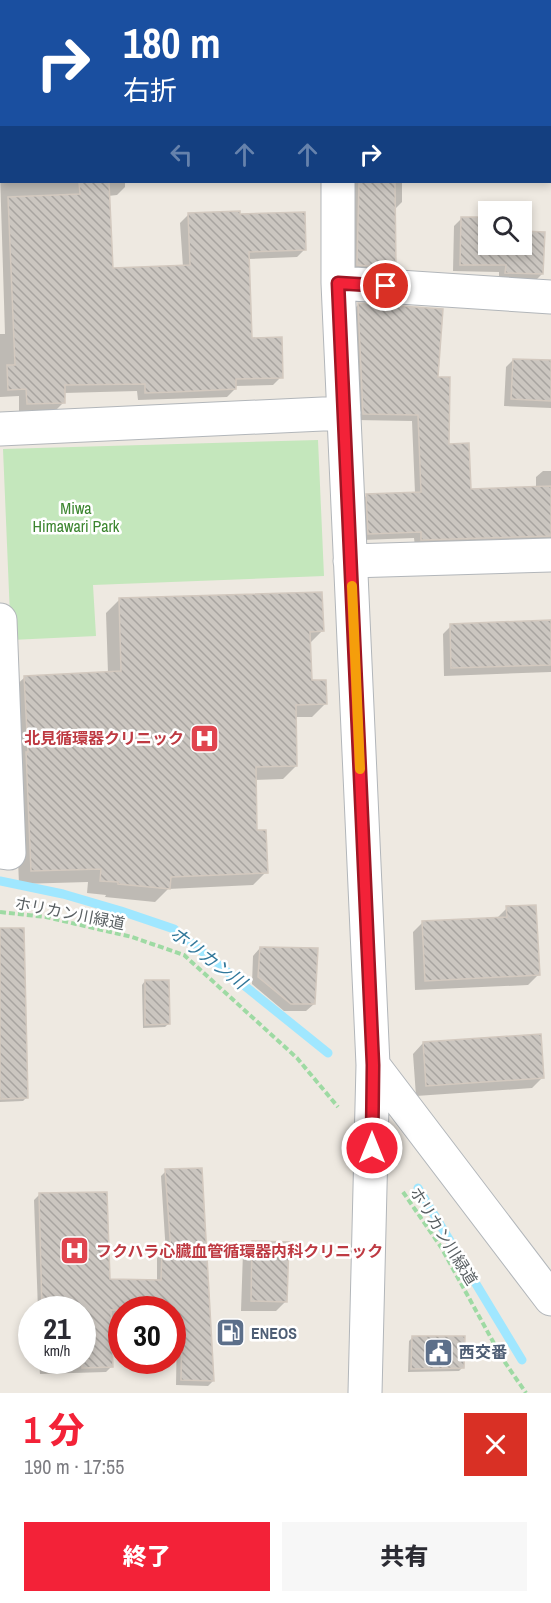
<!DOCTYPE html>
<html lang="ja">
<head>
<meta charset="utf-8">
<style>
  body { margin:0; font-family:"Archivo Narrow","Noto Sans JP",sans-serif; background:#f7f7f7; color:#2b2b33; height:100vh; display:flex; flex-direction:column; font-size:22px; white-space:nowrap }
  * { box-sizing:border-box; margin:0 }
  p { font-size:20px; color:#7c7c81 }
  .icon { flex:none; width:33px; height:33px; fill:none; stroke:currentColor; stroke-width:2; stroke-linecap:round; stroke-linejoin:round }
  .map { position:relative; height:1393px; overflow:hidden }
  .sheet { display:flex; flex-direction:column; background:#fff; flex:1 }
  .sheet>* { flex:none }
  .top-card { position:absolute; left:0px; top:0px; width:552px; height:183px; box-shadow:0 3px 9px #0003; background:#1a4fa0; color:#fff; overflow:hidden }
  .tools { position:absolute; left:478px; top:201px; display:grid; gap:12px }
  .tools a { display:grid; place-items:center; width:54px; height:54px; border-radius:0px; background:#fff; box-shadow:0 3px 9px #0003; font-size:30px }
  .speed { position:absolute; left:18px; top:1296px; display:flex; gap:12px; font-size:30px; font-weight:700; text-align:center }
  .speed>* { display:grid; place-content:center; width:78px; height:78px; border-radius:50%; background:#fff; box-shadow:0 3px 9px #0003; line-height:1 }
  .speed small { font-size:15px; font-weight:400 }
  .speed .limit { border:9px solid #d22; background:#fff; color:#111 }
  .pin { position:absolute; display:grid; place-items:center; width:51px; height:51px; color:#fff; margin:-26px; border:3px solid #fff; border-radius:50%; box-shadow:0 2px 6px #0007 }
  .me { position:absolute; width:66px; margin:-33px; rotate:0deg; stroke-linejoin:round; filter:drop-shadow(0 0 4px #0008) }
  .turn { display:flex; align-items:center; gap:21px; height:126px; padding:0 24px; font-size:27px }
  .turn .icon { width:78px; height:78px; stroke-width:2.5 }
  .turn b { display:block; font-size:42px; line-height:51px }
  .lanes { display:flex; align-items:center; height:57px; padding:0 24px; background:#0003; justify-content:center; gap:30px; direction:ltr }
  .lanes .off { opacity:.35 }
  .round { display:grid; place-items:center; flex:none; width:63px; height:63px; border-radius:0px; background:#f7f7f7 }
  .summary { display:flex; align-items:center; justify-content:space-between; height:102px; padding:0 24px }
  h1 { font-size:36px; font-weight:800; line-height:45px; color:#f32238 }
  .cta { display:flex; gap:12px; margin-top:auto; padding:12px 24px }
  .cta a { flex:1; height:69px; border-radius:0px; background:#f32238; color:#fff; font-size:24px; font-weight:800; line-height:69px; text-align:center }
  .cta a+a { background:#f7f7f7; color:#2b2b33 }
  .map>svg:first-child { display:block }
  .park { fill:#c4e7bc }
  .shadow { fill:#0003 }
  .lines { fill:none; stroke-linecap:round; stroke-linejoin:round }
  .stream { stroke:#a0e7ff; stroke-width:9 }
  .building { fill:url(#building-back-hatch); stroke:#d3c9bf; stroke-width:1.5 }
  .street-casing { stroke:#b2b6ba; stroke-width:35 }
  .path { stroke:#9edaa3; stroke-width:4; stroke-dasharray:6 3; stroke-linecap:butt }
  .street { stroke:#fff; stroke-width:33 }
  .route-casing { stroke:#9e1624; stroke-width:15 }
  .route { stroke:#f32238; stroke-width:10 }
  .slow { stroke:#f59e0b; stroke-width:10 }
  .labels { text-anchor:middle; stroke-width:5; stroke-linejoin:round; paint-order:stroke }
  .park-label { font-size:16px; fill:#3b852f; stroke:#fff }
  .health-label { font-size:16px; font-weight:bold; fill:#be3a42; stroke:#fff; text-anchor:end }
  .street-label { font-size:16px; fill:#5a6063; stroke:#fff }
  .service-label { font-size:16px; font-weight:bold; fill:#4e5e75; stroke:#fff; text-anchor:start }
  .water-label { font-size:18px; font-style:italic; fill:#31789b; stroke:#fff }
</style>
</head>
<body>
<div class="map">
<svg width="551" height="1393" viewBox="0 0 551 1393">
  <defs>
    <pattern id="building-back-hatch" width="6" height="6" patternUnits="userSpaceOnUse" patternTransform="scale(1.5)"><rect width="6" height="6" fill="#cbc6c0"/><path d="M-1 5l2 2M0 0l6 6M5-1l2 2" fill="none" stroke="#a8a4a0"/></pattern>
  </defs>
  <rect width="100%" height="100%" fill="#eee9e1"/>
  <path class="park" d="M318 440 324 576 93 585 96 636 11 640 3 449Z"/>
  <path class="shadow" d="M0 0H111V2H2V104Z
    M166 0H289V2H166Z
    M346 0H396V2H346Z
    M522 0H551V27L550 2Z
    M550 117H551L550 162Z
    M2 130V182H125V187L117 195 108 196 111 270 183 267 180 223 188 215H238L304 250 297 257 248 259 251 339 281 377 273 385 234 386 235 389 227 397 138 400 137 391 64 393V402L56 410 19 411V396L0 397V334H5L0 173Z
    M353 182H402V202L394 210 395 267 388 275 350 272Z
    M461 219H489V244H522V232L542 274 535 281 499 280V272L453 271 454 226Z
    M358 305 437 378 447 445 469 491 536 488V477L543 471H551V544L415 546 414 538 362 540 360 502 367 495 415 493 412 421 356 420 352 311Z
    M513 360 551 362V408L504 406 506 367Z
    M120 599 322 631 309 644 311 682 325 704 312 717H294L296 766 283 779 254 780 256 832 266 872 253 885 168 889 155 902 105 897 106 895 87 893 88 882 19 884 11 690 25 677 108 673 106 613Z
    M551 621V672L444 676 443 634 451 626Z
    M507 908 538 975 528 985 415 990 413 932 423 922 497 918Z
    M0 930 26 1098 23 1101 0 1102Z
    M260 948 314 1004 306 1011H284L252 984 253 956Z
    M145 981 168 1024 165 1027 143 1028 142 985Z
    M423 1043 542 1078 532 1088 416 1096 413 1054Z
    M166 1171 213 1381 208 1386 176 1385 177 1328H172V1310H122V1327L110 1326 111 1367 106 1372 40 1374 39 1360H82V1310H38L34 1200 39 1195 109 1280 157 1281V1258L162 1253 166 1254 161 1176Z
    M253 1242 286 1301 276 1311H241L243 1252Z
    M412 1338 462 1368 459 1371 408 1372 409 1341Z"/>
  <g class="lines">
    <path class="stream" d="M0 881 63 894 121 911 174 929 328 1053
      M418 1188 522 1360"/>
  </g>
  <path class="building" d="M79 182H109L113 268 190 265 188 213 240 211V214L305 212 306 250 249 252 252 338 282 337 283 378 236 379V389L174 392 145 393V384L65 385V403L27 404 26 389 8 390 7 365H15L8 197 80 194Z
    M359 182H395L396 268 357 265Z
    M461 217H489V244H522V231L545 232 543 274 505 273 506 265H460Z
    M358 303 443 309 438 377H450L449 444 469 443 471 489 551 486V536L421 540V532L368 534 366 494 421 492 418 415 363 414Z
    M513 359 551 360V401L511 399Z
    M322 592 324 631 310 632 312 680H326L327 704 296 705 297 766 256 767 257 830H266L268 873 171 877 170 889 118 884V882L100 881 101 869 31 871 26 752H28L24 676 121 671 119 598Z
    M551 620V665L451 668 450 624Z
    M536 905 540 975 425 981 422 921 507 917 506 906Z
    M0 928H24L28 1098 0 1099Z
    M260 947 318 948 315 1004H291L258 977Z
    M145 980H169L170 1024 145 1025Z
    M541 1034 544 1078 426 1086 423 1042Z
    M202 1168 214 1381 181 1380 182 1324 172 1323V1310H111L113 1367 82 1368V1310H42L39 1193 107 1192 110 1279 161 1280 162 1252H171L165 1169Z
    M252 1241 289 1242 287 1302 251 1301Z
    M412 1336H465L464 1368 411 1369Z"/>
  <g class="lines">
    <defs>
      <path id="street" d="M153 0V2
        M333 0V2
        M550 66H551
        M338 182V283L373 1065 365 1393
        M338 283 551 297
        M0 429 344 413
        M350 561 551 555
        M0 620 9 853 0 852
        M373 1065 551 1299"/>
    </defs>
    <use href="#street" class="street-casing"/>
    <path class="path" d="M0 912 46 917 132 937 184 955 297 1058 338 1107
      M403 1192 441 1247 502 1358 526 1393"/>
    <use href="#street" class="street"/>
  </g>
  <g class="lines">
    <defs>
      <path id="route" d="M372 1148 373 1065 338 283 386 286"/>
    </defs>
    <use href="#route" class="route-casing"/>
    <use href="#route" class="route"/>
    <path class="slow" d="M352 586 360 769"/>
  </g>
  <defs>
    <symbol id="hospital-square" viewBox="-11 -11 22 22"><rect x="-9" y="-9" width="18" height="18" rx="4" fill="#e0444e" stroke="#fff"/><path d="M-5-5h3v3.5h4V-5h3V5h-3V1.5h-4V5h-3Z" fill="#fff"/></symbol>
    <symbol id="fuel-square" viewBox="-11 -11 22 22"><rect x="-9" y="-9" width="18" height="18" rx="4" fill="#5c6f8a" stroke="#fff"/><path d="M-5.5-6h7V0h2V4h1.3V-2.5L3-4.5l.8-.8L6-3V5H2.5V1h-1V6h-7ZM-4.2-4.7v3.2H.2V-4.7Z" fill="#fff"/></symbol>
    <symbol id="civic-square" viewBox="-11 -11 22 22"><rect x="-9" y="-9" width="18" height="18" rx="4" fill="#5c6f8a" stroke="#fff"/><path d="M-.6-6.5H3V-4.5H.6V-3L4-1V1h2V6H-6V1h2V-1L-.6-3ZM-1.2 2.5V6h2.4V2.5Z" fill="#fff"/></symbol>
  </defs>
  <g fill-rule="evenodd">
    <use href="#hospital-square" x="188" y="722" width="33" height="33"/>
    <use href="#hospital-square" x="58" y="1234" width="33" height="33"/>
    <use href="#fuel-square" x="214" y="1316" width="33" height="33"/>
    <use href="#civic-square" x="422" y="1336" width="33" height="33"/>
  </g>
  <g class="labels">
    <g class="park-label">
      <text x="76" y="514">Miwa<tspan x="76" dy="18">Himawari Park</tspan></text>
    </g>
    <g class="health-label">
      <text x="184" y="744">北見循環器クリニック</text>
      <text x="96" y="1257" text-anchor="start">フクハラ心臓血管循環器内科クリニック</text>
    </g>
    <g class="street-label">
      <text transform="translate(70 913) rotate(11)" y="6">ホリカン川緑道</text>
      <text transform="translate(444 1236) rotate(58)" y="6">ホリカン川緑道</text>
    </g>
    <g class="service-label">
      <text x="251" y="1339">ENEOS</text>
      <text x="459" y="1358">西交番</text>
    </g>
    <g class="water-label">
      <text transform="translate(208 958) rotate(37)" y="6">ホリカン川</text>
    </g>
  </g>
</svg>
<div class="tools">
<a><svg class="icon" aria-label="search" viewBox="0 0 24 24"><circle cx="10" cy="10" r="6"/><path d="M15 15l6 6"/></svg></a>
</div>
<div class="speed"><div>21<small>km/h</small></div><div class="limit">30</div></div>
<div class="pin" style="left:386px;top:286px;background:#d93025"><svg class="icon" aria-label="arrive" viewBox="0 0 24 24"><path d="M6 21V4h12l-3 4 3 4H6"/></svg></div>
<svg class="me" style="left:372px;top:1148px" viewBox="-20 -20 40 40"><circle r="17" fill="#f32238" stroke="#fff" stroke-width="3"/><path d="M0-11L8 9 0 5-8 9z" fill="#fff"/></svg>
<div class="top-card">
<div class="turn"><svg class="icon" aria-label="right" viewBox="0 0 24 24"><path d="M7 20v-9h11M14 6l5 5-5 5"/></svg><div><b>180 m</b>右折</div></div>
<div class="lanes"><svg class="icon off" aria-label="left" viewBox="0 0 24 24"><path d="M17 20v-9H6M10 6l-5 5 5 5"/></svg><svg class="icon off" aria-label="ahead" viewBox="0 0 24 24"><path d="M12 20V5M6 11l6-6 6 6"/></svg><svg class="icon off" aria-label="ahead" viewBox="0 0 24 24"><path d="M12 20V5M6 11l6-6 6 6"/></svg><svg class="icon" aria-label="right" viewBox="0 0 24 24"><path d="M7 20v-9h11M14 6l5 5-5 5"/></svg></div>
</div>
</div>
<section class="sheet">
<div class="summary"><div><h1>1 分</h1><p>190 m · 17:55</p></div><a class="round" style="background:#d93025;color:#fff"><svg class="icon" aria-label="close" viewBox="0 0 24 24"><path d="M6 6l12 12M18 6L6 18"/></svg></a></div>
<div class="cta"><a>終了</a><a>共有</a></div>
</section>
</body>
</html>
